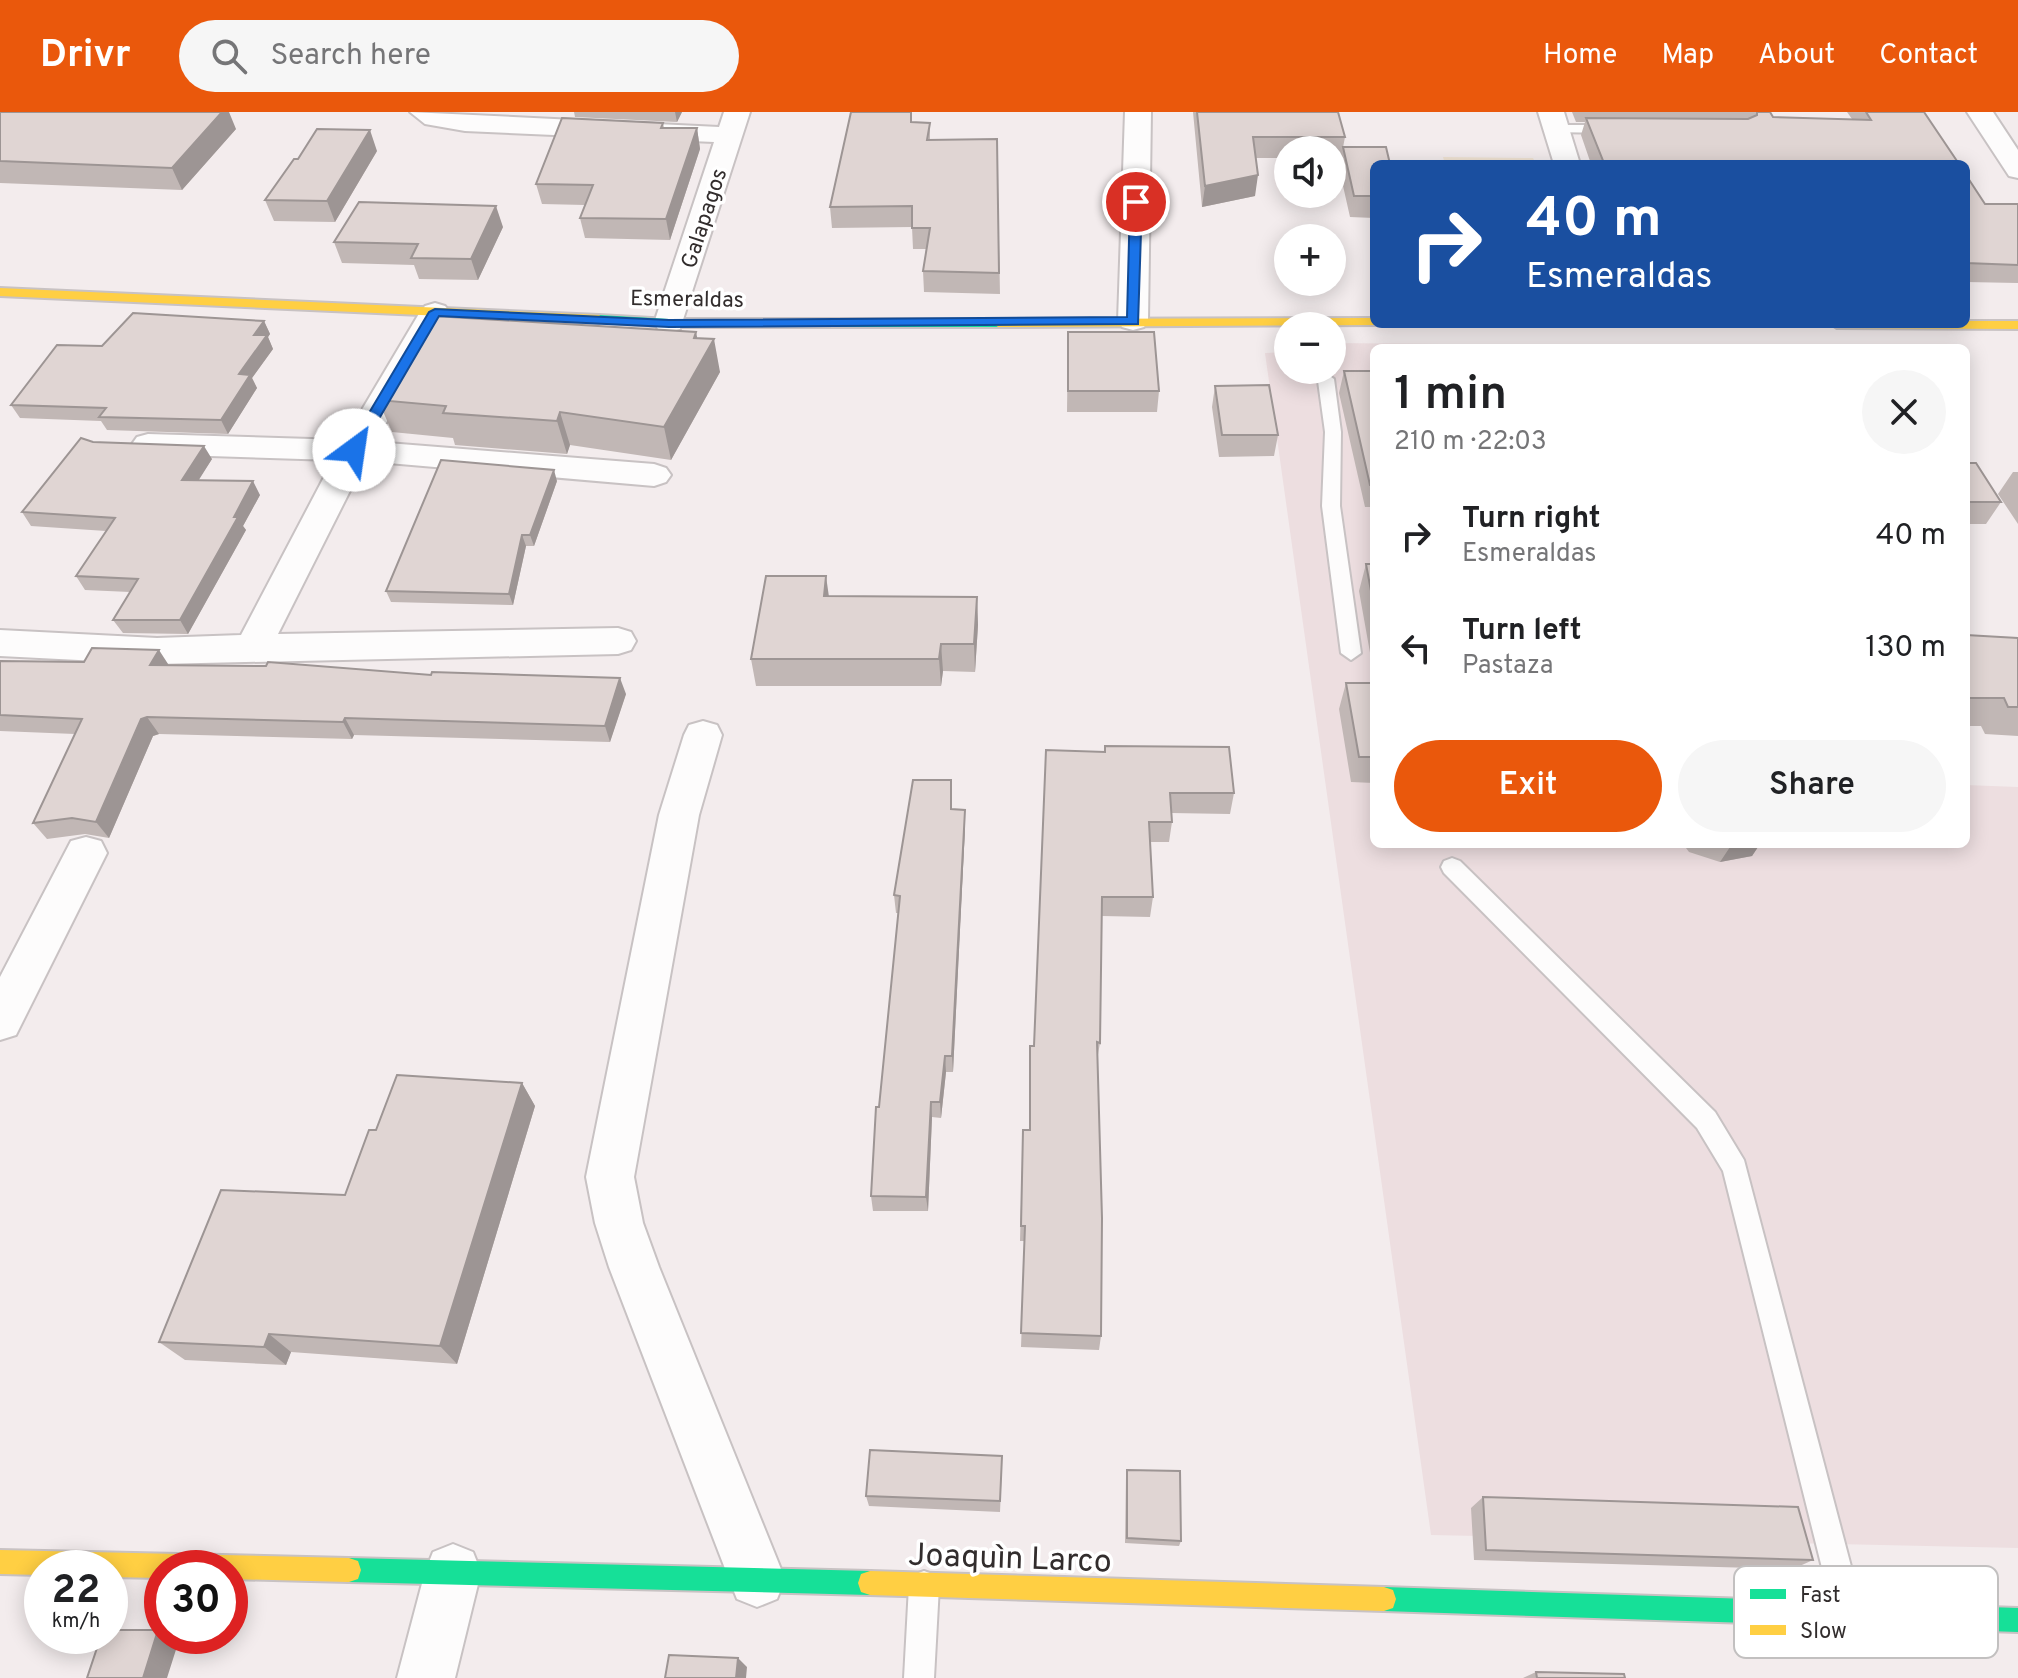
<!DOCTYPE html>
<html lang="en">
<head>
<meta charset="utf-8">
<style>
  body { margin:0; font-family:Overpass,sans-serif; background:#f6f6f6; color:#202124; height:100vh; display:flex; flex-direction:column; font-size:30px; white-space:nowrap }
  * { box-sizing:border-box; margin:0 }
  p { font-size:26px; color:#757577 }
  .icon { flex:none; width:44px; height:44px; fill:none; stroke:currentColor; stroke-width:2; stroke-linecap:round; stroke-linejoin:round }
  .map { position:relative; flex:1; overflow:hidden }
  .panel { position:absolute; left:1370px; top:232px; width:600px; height:504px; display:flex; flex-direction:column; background:#fff; border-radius:12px; box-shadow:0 4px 20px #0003 }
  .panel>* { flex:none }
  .hud { position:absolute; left:1370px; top:48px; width:600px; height:168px; border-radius:12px; box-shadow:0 4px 20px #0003; background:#1a4fa0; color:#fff; overflow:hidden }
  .tools { position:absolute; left:1274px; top:24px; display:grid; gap:16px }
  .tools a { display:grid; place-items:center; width:72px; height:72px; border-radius:50%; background:#fff; box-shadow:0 4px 20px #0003; font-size:40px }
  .speed { position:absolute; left:24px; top:1438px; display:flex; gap:16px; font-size:40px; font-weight:700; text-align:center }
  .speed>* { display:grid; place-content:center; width:104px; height:104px; border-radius:50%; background:#fff; box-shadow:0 4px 20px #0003; line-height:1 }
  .speed small { font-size:20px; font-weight:400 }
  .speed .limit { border:12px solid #d22; background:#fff; color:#111 }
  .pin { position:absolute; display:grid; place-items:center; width:68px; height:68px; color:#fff; margin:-34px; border:4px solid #fff; border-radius:50%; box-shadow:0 2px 8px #0007 }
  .me { position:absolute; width:88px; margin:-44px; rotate:31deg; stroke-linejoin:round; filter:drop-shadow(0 0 6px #0008) }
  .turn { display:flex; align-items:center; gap:28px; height:168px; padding:0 24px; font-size:36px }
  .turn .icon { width:104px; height:104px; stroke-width:2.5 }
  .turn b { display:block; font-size:56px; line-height:68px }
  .round { display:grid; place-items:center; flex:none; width:84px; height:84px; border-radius:42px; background:#f6f6f6 }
  .head { display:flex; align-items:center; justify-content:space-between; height:136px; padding:0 24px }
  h1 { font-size:48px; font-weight:600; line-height:60px }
  .button { display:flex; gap:16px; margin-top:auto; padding:16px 24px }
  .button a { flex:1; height:92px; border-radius:48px; background:#ea580c; color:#fff; font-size:32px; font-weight:600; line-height:92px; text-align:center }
  .button a+a { background:#f6f6f6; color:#202124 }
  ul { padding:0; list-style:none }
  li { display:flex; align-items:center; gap:24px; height:112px; padding:0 24px }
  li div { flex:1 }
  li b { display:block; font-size:30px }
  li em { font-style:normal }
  header { display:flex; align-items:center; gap:48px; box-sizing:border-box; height:112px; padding:0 40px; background:#ea580c; color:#fff }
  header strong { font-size:38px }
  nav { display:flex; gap:44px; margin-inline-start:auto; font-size:28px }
  .search { width:560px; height:72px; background:#f6f6f6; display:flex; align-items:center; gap:20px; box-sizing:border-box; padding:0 28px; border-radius:44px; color:#757577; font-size:30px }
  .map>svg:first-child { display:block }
  .built { fill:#eddee0 }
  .green { fill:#f0e3d3 }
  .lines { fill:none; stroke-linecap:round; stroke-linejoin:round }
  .lane-casing { stroke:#c8c2c3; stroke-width:4 }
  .street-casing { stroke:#c8c2c3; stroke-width:4 }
  .fast-casing { stroke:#c8c2c3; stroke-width:4 }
  .slow-casing { stroke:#c8c2c3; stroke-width:4 }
  .lane { fill:#fdfcfc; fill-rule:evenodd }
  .street { fill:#fdfcfc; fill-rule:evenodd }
  .fast { fill:#16e098; fill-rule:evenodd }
  .slow { fill:#ffcf43; fill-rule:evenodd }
  .wall { fill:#c1b7b5 }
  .shaded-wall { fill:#9d9594 }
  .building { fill:#e0d5d3; stroke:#9d9594; stroke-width:2 }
  .route { fill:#1a73e8; stroke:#114b97; stroke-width:2 }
  .labels { text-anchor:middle; stroke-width:7; stroke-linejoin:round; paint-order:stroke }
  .far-street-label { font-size:22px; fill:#322d2d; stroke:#fff }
  .near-street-label { font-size:32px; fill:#322d2d; stroke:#fff }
  .key { fill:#fff; stroke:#c2c0c0; stroke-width:2 }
  .key-label { font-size:22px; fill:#322d2d }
</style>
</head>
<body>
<header>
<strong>Drivr</strong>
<div class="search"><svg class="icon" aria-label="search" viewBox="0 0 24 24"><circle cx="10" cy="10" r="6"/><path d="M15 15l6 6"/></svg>Search here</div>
<nav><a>Home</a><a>Map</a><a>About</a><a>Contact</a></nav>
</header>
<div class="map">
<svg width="2018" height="1566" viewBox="0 0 2018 1566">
  <rect width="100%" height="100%" fill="#f3eced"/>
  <path class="built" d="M1332 231 1441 232 1442 236H1374V732H1966V673L2018 675V1436L1431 1423 1265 241 1288 240V258H1332Z"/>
  <path class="green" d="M1443 45 1533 46 1536 52H1445Z"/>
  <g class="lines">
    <defs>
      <path id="lane" d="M1556 13H1611L1618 17 1611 21 1551 20V14Z
        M1301 258H1321L1334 267 1341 320 1340 394 1361 541 1351 548 1341 541 1322 394 1325 320 1318 269Z
        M1452 746 1460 749 1715 1000 1744 1048 1863 1500 1859 1511 1848 1515 1837 1511 1833 1500 1723 1059 1697 1016 1444 761 1441 755 1444 749Z
        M924 1459 935 1463 939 1474 934 1566H904L909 1474 913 1463Z"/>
      <path id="street" d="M410 0 719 15 724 0H750L680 217 669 220 658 217 654 211 714 30 465 19 425 12Z
        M1125 0H1151L1148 209 1144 215 1133 218 1122 215 1118 209Z
        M1538 0H1564L1580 52H1554Z
        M1967 0H1993L2018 38V66L2009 64Z
        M435 191 445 194 450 200 375 330 654 352 666 356 671 363 666 370 654 374 365 349 278 522 618 516 631 520 636 529 631 538 618 542 157 552 0 544V518L157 526 241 523 333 348 148 342 137 339 132 332 137 325 148 322 344 328 420 200 425 194Z
        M703 609 717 613 722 623 699 703 634 1065 643 1111 659 1155 785 1467 777 1487 757 1495 737 1487 729 1467 609 1155 595 1111 586 1065 659 703 684 623 689 613Z
        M86 725 101 729 107 741 16 923 0 928V865L71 729Z
        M453 1432 473 1440 481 1460 455 1566H397L425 1460 433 1440Z"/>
      <path id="fast" d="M599 203 669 207H998L1004 211 998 215H669L594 210V204Z
        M349 1446 870 1459 879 1462 882 1471 879 1480 870 1483 349 1470 340 1467 337 1458 340 1449Z
        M1384 1475 2018 1496V1520L1384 1499 1375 1496 1372 1487 1375 1478Z"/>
      <path id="slow" d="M0 176 599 203 605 207 599 211 0 184Z
        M1374 206V212L1379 213 998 215 992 211 998 207Z
        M1966 209H2018V217L1837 216 1831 212H1966Z
        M0 1438 349 1446 358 1449 361 1458 358 1467 349 1470 230 1467V1456H162V1466L110 1465V1456H42V1463L0 1462Z
        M870 1459 1384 1475 1393 1478 1396 1487 1393 1496 1384 1499 870 1483 861 1480 858 1471 861 1462Z"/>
    </defs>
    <use href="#lane" class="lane-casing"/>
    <use href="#street" class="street-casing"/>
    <use href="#fast" class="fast-casing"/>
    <use href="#slow" class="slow-casing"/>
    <use href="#lane" class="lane"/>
    <use href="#street" class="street"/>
    <use href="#fast" class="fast"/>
    <use href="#slow" class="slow"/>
  </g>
  <path class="wall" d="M0 0 236 17 182 78 0 71Z
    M574 0H682L677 10 575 5Z
    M851 0H912V11H930V28L997 27 1000 182 924 180 923 159 926 137H913L912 115 832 116 830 95Z
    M1193 0H1338L1345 25 1341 46H1332V38H1288V46H1256L1255 84 1202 95Z
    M1572 0H1770L1773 5 1852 7 1847 0H1924L1959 52H1591L1581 23 1585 10H1576Z
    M663 11 664 16H697L700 37 670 128 585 126 580 106 585 93 542 92 536 72Z
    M1343 35 1374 52V106L1350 105 1339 56Z
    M377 39 335 110 274 109 265 88Z
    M1966 63 1985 92H2018V171L1966 170Z
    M503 115 478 168 419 167 414 153 342 151 334 130Z
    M264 209 270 222 268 225 273 237 252 266 257 276 228 322 107 318 101 309 20 306 11 293 102 234Z
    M1068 220 1159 279 1157 300H1067Z
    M698 226 720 260 671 348 570 333 567 342 455 333 453 326 392 320 378 288Z
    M1344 259H1374V395H1365L1339 281Z
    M1215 274 1278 323 1274 344 1219 345 1212 295Z
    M93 330 212 347 198 368 260 383 243 414 246 418 188 522 123 521 113 508 130 480 85 478 76 464 106 419 31 414 22 400Z
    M1966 351 2001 390 1986 412H1966Z
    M2013 360H2018V412L1998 382Z
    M557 369 534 434H526L513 493 391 490 386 479Z
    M1366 452H1374V563L1359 479Z
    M829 484 977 485 978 513 975 560 943 559 941 574H756L751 547Z
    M1966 523 2018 526V624L1985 622 1981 614H1966Z
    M0 549 169 553 626 582 610 630 354 623 352 627 159 622 153 624 109 726 85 722 47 727 33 711 75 622 0 619Z
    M1346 571H1374V671L1351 670 1339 597Z
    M1105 634 1234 681 1230 702 1171 701 1172 710 1169 730H1150L1153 785 1150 805 1102 804 1100 931 1097 948 1101 1224 1099 1238 1021 1235 1025 1129H1020L1023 1018H1030L1034 934Z
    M952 686V698H965V716L953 960H946L941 1006 932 1005 928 1099H873L871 1084 898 801H896L894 783Z
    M1683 732H1760L1752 744 1720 750 1689 740Z
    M522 971 535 994 457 1252 291 1240 286 1253 185 1248 159 1230 345 1083 376 1018Z
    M1002 1355 1000 1400 869 1394 866 1384Z
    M1127 1358 1181 1429 1179 1434 1125 1431 1126 1364Z
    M1483 1385 1813 1448 1793 1457 1474 1448 1471 1396Z
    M1536 1560 1625 1566H1523Z"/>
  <path class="shaded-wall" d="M222 0H229L236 17 182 78 172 56Z
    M675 0H682L677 10Z
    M697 16 700 37 670 128 666 107Z
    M370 18 377 39 335 110 327 89Z
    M1258 63 1255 84 1202 95 1205 74Z
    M496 94 503 115 478 168 471 147Z
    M264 209 270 222 268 225 273 237 252 266 257 276 228 322 221 308 254 223Z
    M696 220 702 248 714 227 720 260 671 348 664 315Z
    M560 300 570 333 567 342 557 309Z
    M204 334 212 347 190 382 182 368Z
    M554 358 557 369 534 434 530 423Z
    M253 369 260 383 243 414 246 418 188 522 180 508Z
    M522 423 526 434 513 493 509 482Z
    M826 464 830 492 824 484Z
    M977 485 978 513 975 560 974 532Z
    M941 532 943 559 941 574 939 547Z
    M159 538 170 555 150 553Z
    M620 566 626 582 610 630 605 614Z
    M147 605 159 622 153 624 109 726 96 710 141 607Z
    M345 606 354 623 352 627 343 610Z
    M965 698V716L953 960 952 944Z
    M1732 732H1760L1752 744 1720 750Z
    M945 944 946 960 941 1006 940 990Z
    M522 971 535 994 457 1252 440 1234Z
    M931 990 932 1005 928 1099 926 1085Z
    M269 1222 291 1240 286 1253 264 1235Z
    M158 1518 162 1519V1524H176L180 1525 167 1566H143Z
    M738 1546 747 1555 746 1566H736Z"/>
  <path class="building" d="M0 0H222L172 56 0 49Z
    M851 0H911V10L930 11 927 28 997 27 999 161 923 159 930 116H912V94L830 95Z
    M1197 0H1338L1345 25H1253L1258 63 1205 74Z
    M1757 0H1770L1773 5 1871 8 1866 0H1924L1959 52H1616L1604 51 1586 6 1748 7 1757 3Z
    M562 6 663 11 661 16H697L666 107 580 106 593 73 536 72Z
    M317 17 370 18 327 89 265 88 294 47H298Z
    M1343 35H1386L1390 52H1374V84H1354Z
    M1966 63 1985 92H2018V153L1966 151Z
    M359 90 496 94 471 147 411 146 418 132 334 130Z
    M133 201 264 209 254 223H267L239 262 250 263 221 308 99 305 106 296 11 293 57 233 102 234Z
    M434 204 696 220 694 226 714 227 664 315 560 300 557 309 443 301 446 294 378 288Z
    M1068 220H1154L1159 279H1068Z
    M1669 235H1712L1713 236H1670Z
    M1344 259H1374V373H1370Z
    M1269 273 1278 323H1222L1215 274Z
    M81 326 93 330 204 334 182 368 253 369 234 405H238L180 508H113L138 467 76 464 115 406 22 400Z
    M441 348 554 358 530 423H522L509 482 386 479Z
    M1966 351H1976L2001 390H1966Z
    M1366 452H1374V495Z
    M766 464H826L824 484 977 485 974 532H941L939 547H751Z
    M1966 523 2018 526V595H2008L2004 586H1966Z
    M92 536 159 538 150 553 266 554 268 550 431 563 432 560 620 566 605 614 345 606 343 610 147 605 141 607 96 710 72 706 33 711 82 607 0 603V549L84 550Z
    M1346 571H1374V645H1359Z
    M1105 634 1229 635 1234 681H1170L1172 710H1149L1153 785H1102L1100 931 1097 930 1102 1106 1101 1224 1021 1221 1025 1114H1021L1023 1018H1030V934H1034L1046 638 1105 640Z
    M913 668H951V697L965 698 952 944H945L940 990H931L926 1085 871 1084 876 995H879L900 784 894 783Z
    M397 963 522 971 440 1234 269 1222 264 1235 159 1230 221 1078 345 1083 369 1018H376Z
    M870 1338 1002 1344 1000 1389 866 1384Z
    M1127 1358 1180 1359 1181 1429 1127 1426Z
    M1483 1385 1798 1395 1813 1448 1486 1438Z
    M110 1518H158L143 1566H87L101 1524H110Z
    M669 1543 738 1546 736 1566H665Z
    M1536 1560 1624 1562 1625 1566H1537Z"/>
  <path class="route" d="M1136 86 1142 90 1138 212 669 215 439 204 359 341H349L347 338 429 200 435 197 669 208 1127 205 1130 90Z"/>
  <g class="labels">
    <g class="far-street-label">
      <text transform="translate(703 106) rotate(-72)" y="8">Galapagos</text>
      <text transform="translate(687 186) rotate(1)" y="8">Esmeraldas</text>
    </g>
    <g class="near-street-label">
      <text transform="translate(1010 1445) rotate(2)" y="11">Joaquìn Larco</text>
    </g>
  </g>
  <rect x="1734" y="1454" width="264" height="92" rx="12" class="key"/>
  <rect x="1750" y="1477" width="36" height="10" fill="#16e098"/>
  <rect x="1750" y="1513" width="36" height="10" fill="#ffcf43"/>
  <g class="key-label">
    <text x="1800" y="1490">Fast</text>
    <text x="1800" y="1526">Slow</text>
  </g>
</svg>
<div class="tools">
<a><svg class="icon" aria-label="sound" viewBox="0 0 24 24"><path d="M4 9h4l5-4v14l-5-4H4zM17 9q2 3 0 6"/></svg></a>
<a>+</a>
<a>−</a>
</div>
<div class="speed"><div>22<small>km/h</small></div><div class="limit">30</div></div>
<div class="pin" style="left:1136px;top:90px;background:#d93025"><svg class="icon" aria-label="arrive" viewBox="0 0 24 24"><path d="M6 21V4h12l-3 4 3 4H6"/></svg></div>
<svg class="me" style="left:354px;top:338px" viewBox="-20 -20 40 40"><circle r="19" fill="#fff"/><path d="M0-13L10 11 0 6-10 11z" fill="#1a73e8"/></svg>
<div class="hud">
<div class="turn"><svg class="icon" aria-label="right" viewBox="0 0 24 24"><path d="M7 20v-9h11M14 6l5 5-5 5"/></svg><div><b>40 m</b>Esmeraldas</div></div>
</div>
<section class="panel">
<div class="head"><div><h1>1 min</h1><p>210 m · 22:03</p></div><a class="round"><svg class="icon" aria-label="close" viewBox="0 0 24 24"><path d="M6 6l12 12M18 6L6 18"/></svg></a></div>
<ul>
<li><svg class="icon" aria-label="right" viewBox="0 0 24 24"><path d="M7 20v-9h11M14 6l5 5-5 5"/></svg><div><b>Turn right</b><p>Esmeraldas</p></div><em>40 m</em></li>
<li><svg class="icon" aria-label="left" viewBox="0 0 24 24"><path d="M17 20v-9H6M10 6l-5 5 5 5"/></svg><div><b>Turn left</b><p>Pastaza</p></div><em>130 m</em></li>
</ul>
<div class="button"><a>Exit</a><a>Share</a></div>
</section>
</div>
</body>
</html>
